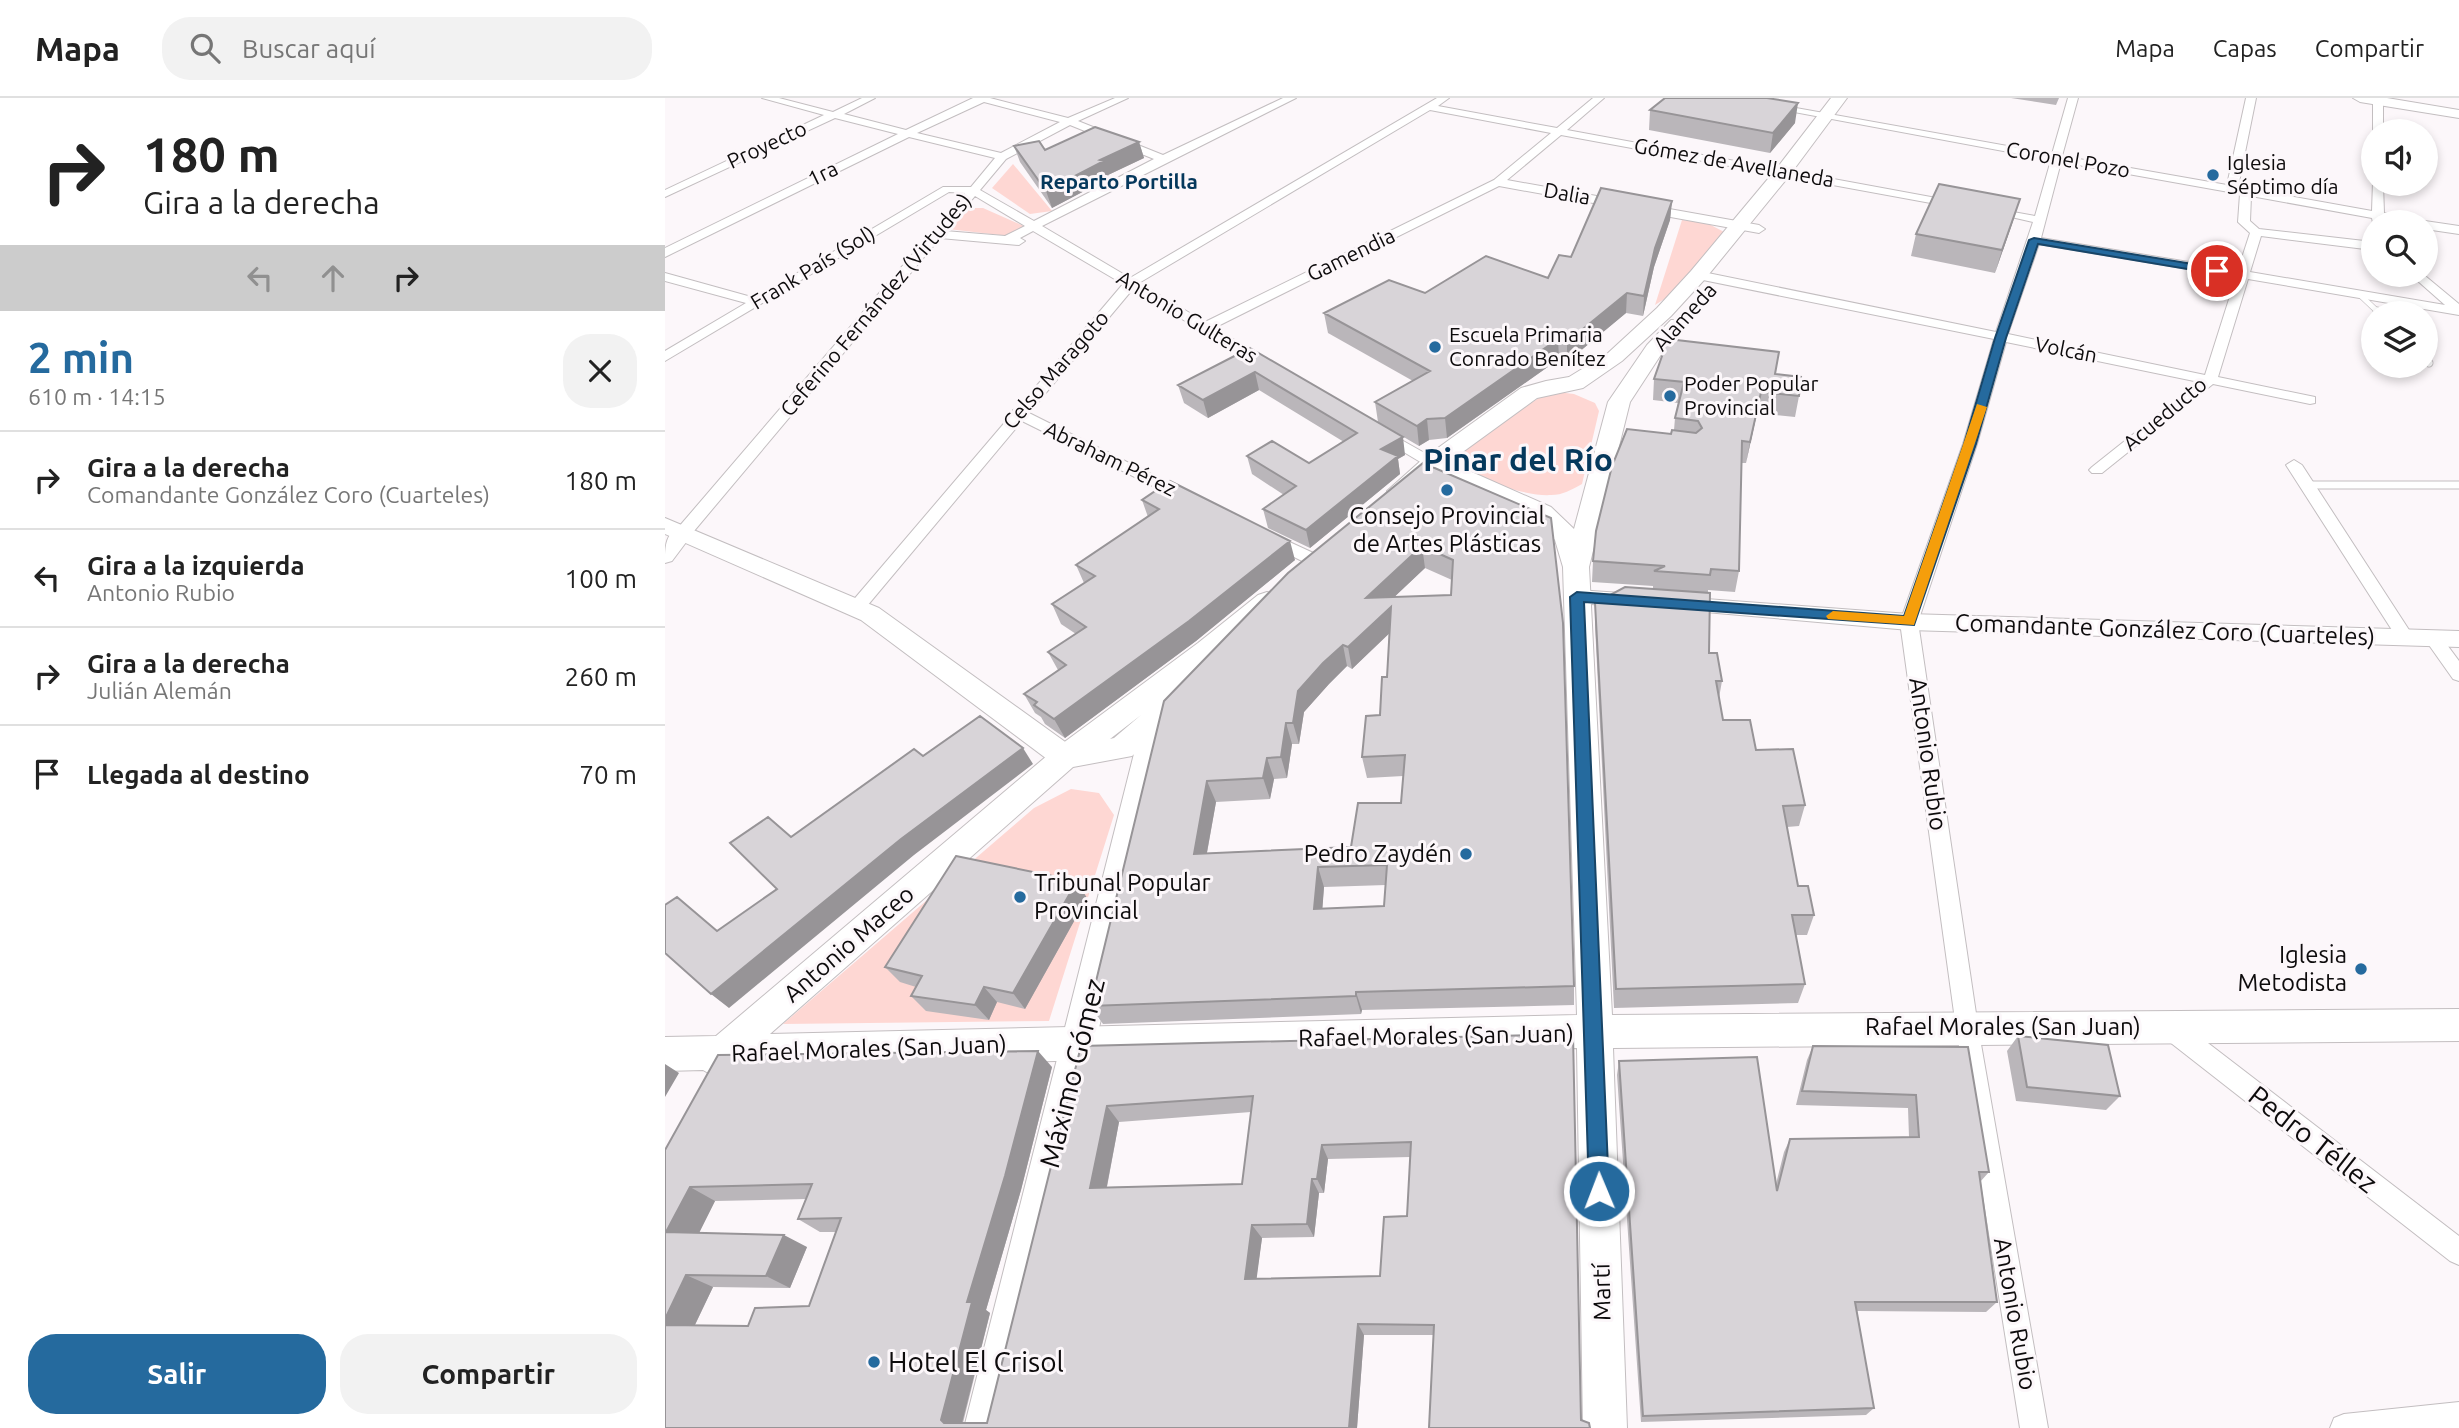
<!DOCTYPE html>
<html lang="es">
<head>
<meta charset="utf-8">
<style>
  body { margin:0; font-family:Ubuntu,sans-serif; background:#f2f2f2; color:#222; height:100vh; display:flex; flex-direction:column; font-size:26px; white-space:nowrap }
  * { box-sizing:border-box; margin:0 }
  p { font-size:23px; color:#767676 }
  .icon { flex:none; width:38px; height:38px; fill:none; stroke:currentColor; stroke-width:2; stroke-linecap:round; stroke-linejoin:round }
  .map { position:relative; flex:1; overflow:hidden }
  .panel { display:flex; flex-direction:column; background:#fff; width:665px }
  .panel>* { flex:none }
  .guide { background:#fff; color:#222; overflow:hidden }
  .buttons { position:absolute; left:1696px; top:21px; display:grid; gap:14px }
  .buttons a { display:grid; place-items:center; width:77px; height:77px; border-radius:50%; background:#fff; box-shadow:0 4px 10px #0003; font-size:35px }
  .pin { position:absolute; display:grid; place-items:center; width:60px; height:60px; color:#fff; margin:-30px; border:4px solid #fff; border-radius:50%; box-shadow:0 2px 7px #0007 }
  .me { position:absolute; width:77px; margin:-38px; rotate:359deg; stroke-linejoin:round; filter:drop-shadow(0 0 5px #0008) }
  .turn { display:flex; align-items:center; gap:24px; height:147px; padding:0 28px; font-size:32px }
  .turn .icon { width:91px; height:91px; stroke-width:2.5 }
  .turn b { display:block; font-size:49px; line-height:60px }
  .lanes { display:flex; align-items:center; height:66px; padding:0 28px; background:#0003; justify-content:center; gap:35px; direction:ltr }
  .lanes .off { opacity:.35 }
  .round { display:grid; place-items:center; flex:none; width:74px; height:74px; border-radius:28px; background:#f2f2f2 }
  .summary { display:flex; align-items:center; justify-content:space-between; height:119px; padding:0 28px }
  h1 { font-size:42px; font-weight:600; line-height:52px; color:#256a9e }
  .primary-button { display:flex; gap:14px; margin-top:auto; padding:14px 28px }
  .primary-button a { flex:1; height:80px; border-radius:28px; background:#256a9e; color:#fff; font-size:28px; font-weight:600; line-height:80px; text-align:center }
  .primary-button a+a { background:#f2f2f2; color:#222 }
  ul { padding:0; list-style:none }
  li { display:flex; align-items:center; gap:21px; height:98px; padding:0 28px; border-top:2px solid #e0e0e0 }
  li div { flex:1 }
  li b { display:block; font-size:26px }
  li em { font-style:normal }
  header { display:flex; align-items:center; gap:42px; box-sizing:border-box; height:98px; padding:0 35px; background:#fff; border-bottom:2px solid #e0e0e0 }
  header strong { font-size:33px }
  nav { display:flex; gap:38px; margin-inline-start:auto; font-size:24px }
  .search { width:490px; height:63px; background:#f2f2f2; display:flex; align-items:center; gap:18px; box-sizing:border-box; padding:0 24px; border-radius:28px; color:#767676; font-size:26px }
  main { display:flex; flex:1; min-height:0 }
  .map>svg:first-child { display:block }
  .green { fill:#fed7d3 }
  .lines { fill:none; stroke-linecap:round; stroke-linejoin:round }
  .service-far1-casing { stroke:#c3bec0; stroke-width:6 }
  .service-casing { stroke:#c3bec0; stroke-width:9 }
  .minor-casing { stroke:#c3bec0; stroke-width:2 }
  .tertiary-casing { stroke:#c3bec0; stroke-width:2 }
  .secondary-casing { stroke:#c3bec0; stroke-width:2 }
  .primary-casing { stroke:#c3bec0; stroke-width:2 }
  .service-far1 { stroke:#fff; stroke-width:5 }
  .service { stroke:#fff; stroke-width:7 }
  .minor { fill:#fff; fill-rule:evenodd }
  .tertiary { fill:#fff; fill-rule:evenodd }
  .secondary { fill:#fff; fill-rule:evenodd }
  .primary { fill:#fff; fill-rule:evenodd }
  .wall { fill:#bab6ba; fill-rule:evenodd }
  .shaded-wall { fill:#979497 }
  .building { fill:#d8d4d8; stroke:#979497; stroke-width:2; fill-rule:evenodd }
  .route { fill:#256a9e; stroke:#184567; stroke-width:2 }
  .slow { fill:#f59e0b }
  .poi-dot { fill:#256a9e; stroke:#fcf7fa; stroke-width:2.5 }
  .labels { text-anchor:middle; stroke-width:6; stroke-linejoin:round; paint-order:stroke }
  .far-street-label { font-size:21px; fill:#0d0b0c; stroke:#fcf7fa }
  .far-poi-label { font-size:21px; fill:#0d0b0c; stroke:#fcf7fa; text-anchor:start }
  .far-neighbourhood-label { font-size:21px; font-weight:bold; fill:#05385c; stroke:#fcf7fa }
  .poi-label { font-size:24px; fill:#0d0b0c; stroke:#fcf7fa; text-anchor:end }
  .street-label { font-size:24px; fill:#0d0b0c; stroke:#fcf7fa }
  .near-street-label { font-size:28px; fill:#0d0b0c; stroke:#fcf7fa }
  .near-poi-label { font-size:28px; fill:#0d0b0c; stroke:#fcf7fa; text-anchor:start }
  .far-town-label { font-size:32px; font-weight:bold; fill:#05385c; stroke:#fcf7fa }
</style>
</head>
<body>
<header>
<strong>Mapa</strong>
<div class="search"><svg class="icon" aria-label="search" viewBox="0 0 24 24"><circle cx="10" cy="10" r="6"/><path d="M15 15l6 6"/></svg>Buscar aquí</div>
<nav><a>Mapa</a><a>Capas</a><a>Compartir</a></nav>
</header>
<main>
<section class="panel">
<div class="guide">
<div class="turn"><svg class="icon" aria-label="right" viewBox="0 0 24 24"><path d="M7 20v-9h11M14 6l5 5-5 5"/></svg><div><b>180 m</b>Gira a la derecha</div></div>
<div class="lanes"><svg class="icon off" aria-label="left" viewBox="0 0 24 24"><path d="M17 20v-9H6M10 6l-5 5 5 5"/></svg><svg class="icon off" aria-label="ahead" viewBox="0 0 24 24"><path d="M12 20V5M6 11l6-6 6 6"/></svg><svg class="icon" aria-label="right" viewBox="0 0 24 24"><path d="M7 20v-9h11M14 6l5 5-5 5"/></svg></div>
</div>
<div class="summary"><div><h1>2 min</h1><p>610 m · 14:15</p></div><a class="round"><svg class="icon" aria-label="close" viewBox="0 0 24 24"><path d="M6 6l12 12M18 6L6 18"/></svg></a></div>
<ul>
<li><svg class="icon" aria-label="right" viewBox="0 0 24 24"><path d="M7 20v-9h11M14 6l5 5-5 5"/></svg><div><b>Gira a la derecha</b><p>Comandante González Coro (Cuarteles)</p></div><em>180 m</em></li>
<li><svg class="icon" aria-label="left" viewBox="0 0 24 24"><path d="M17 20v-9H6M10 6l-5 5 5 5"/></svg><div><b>Gira a la izquierda</b><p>Antonio Rubio</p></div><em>100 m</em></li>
<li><svg class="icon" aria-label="right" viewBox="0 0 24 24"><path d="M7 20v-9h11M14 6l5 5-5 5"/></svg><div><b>Gira a la derecha</b><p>Julián Alemán</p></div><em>260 m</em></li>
<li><svg class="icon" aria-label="arrive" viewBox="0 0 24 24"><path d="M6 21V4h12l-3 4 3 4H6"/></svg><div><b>Llegada al destino</b></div><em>70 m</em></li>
</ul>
<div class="primary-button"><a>Salir</a><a>Compartir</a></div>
</section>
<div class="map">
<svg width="1794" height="1330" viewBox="0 0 1794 1330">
  <rect width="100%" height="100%" fill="#fcf7fa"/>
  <path class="green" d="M348 66 387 113 365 116 327 90Z
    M304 110H318L361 129 343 138 283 131Z
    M1017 122 1042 125 1061 135 1001 200 990 207Z
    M884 293 909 296 930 305 934 313 917 386C906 392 898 397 886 397 862 399 807 381 792 363L793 355Z
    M406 691 434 695 449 717 384 923 118 926 369 710Z"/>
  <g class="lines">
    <defs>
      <path id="service-far1" d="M1694 196 1713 214"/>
      <path id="service" d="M1712 213 1714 215
        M1760 261 1764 265
        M1640 387H1794"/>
      <path id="minor" d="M97 0H114L168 14 197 0H210L179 16 241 32 308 0H325L403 20 450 0H463L413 23 498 57 618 0H631L377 128 465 180 772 0H784L773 8 892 30 928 0H939L902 32 1293 104 1299 107 1293 110 896 37 842 82 1094 127 1100 131 1094 135 834 88 549 230 606 263 608 266 601 270 467 192 364 315 526 396 529 399 526 402H516L357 323 197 514 191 516 182 510 185 506 347 316 348 312 352 311 458 186 368 133 355 140 360 143 354 147 275 140 24 439H12L10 435 12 431 300 95 284 94 0 263V253L81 205 0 183V175L90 200 278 89H306L330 60 244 39 0 159V150L233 36 170 20 0 99V92L159 17ZM319 4 395 24 336 55 252 35ZM765 12 886 35 829 82 540 224 474 185ZM405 27 489 61 369 123 315 92 341 61ZM310 98 360 128 340 138 280 133Z
        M1054 0H1076L1387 56 1403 0H1413L1397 58 1562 87 1581 0H1591L1573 89 1707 113 1708 84 1718 86 1719 115 1753 124 1719 122 1708 125 1707 120 1586 98 1585 123 1594 131 1708 144V152L1596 138 1585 174 1780 207 1746 177H1759L1794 206V217L1583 181 1553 279 1650 299V305L1645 306 1548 286 1437 375H1427L1424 372 1427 369 1534 284 1341 244 1312 346 1253 524 1313 929 1383 1330H1355L1291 929 1235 524 1298 346 1329 241 1033 181 1027 177 1033 173 1331 234 1368 124 1320 113 1326 110 1370 118 1386 62ZM1396 64 1575 96 1573 124 1585 135 1573 172 1376 140ZM1374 146 1571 179 1540 277 1343 236Z
        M1713 0 1718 3V33H1708V3Z
        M1760 123 1794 128V136L1760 131V124H1757Z
        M717 331 772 362 775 365 767 370 762 368 712 338 710 335Z
        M1629 362 1637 367 1746 535 1749 539 1746 543H1734L1621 367Z
        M605 435 657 459 659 463 651 468 645 467 599 444 597 440Z
        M1768 534 1774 536 1794 563V583L1788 581 1759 540Z
        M1505 919 1513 922 1794 1138V1167L1785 1163 1497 938 1494 930 1497 922Z
        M1794 1304V1330H1665L1669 1320 1679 1316Z"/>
      <path id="tertiary" d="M18 428 25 430 28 435 7 463 0 465C0 449 0 433 18 428Z
        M912 492 971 496 979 498 982 503 979 508 971 510 904 504 901 499 904 494Z
        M1014 499 1244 516 1794 533V549L1244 532 1006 511 1003 506 1006 501Z"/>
      <path id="secondary" d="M1688 0H1722L1794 12V20L1695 4Z
        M0 420 214 510 410 651 414 659 410 667 400 670 390 667 196 522 0 436Z
        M492 610 502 613 506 620 341 1330H299L478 620 482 613Z"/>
      <path id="primary" d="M1166 0H1182L1124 78 1040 181 1006 218 957 263 918 290 872 300 784 364 886 409 909 431 943 304 982 247 1006 222H1020L1023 226 997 255 965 304 924 469 947 917 1794 911V943L948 950 962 1330H918L912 950 67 971 65 975 52 980 38 972 0 973V939L51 938 390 651 533 545 593 497 602 494 611 497 615 503 611 509 530 576 533 582 502 628 467 658 408 669 105 936 912 917 898 469 890 442 868 419 770 375C756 386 744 403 726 398L722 393 759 360 856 290 881 283 904 279 943 255 992 210 1026 173 1112 70ZM476 617 449 640 445 641Z"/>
    </defs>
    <use href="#service-far1" class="service-far1-casing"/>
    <use href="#service" class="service-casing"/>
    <use href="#minor" class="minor-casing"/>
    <use href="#tertiary" class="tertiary-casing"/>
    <use href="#secondary" class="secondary-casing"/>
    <use href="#primary" class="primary-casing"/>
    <use href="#service-far1" class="service-far1"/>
    <use href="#service" class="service"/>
    <use href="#minor" class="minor"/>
    <use href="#tertiary" class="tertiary"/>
    <use href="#secondary" class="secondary"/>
    <use href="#primary" class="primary"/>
  </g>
  <path class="wall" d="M1346 0H1394L1391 7Z
    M985 12 1130 25 1105 55 984 32Z
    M474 44 479 60 443 77 444 80 387 110 355 64 349 48 380 52Z
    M1007 103 1005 122 989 169 978 218 961 215 902 264 894 261 782 340 764 342 754 348 713 324 710 304 748 283 663 235 659 215 760 195 883 180 906 159Z
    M1348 123 1330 175 1246 158 1251 136Z
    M585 250 740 357 733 361 735 376 645 450 603 430 598 411 619 397 587 376 582 358 644 365 679 344 594 292 543 320 519 305 513 287Z
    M1110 276 1134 298 1130 319 1092 315 1081 365H1076L1074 473 1070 494 1043 492 1044 555 1057 583 1054 600 1058 622 1091 652 1140 707 1134 728 1122 729 1133 788 1149 817 1142 837H1130L1140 886 1133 905 949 910 930 527V505L988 491V488L927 484 928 463 1009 332 1010 320 1013 305 988 302 989 281Z
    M477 402 630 462 531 543 400 640 380 626 376 619 370 615 359 596 393 572 383 554 411 536 396 526 387 506 419 485 411 467 483 419Z
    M886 420 909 888V907L697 912 696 916 438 926 425 908 623 475ZM760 470 787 482 786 497 729 499ZM724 535 722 579 715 617 697 659 702 680 738 678 736 705 686 749 542 755 551 704 605 701 609 681 622 680 627 646H634L639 614 664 586 682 568 687 571ZM721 787 719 808 657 811 659 789Z
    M422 800 360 911 332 904 324 922 261 913 246 898 251 889 235 884 220 869Z
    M908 936 916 1322 925 1330 769 1237H699L692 1330H0V1052L387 969 356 1092 321 1212 325 1215 298 1325H322L416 948ZM586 1014 577 1086 442 1089 454 1024ZM745 1059 742 1118 715 1178 591 1181 597 1140 649 1139 654 1095H659L663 1061ZM141 1101 133 1121 155 1134H171L144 1208 83 1228 30 1227 48 1189 125 1190 142 1149 34 1135 50 1103Z
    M1353 938 1455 998 1441 1012 1351 1003 1342 953Z
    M1148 948 1303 949 1324 1074 1315 1084 1332 1204 1321 1214 1192 1213 1209 1310 1201 1317 976 1324 952 977 954 963 1111 1086 1119 1054 1125 1041 1244 1039 1243 1010 1131 1007 1142 962Z"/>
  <path class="shaded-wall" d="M1133 5 1130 25 1105 55 1108 35Z
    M474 44 479 60 443 77 444 80 387 110 381 93 435 62Z
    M1355 101 1348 123 1330 175 1337 152Z
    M1007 103 1005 122 989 169 978 218 979 198 990 150Z
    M962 195 961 215 902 264V244Z
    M893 241 894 261 782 340 780 320Z
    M590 274 594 292 543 320 538 302Z
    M1096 294 1092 315 1081 365 1085 344Z
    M762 321 764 342 754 348 752 328Z
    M738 339 740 357 733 361 735 376 645 450 641 432 716 351Z
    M625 443 630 462 531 543 400 640 389 621Z
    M757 448 760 470 705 522 701 500Z
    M726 509 730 530 687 571 683 549Z
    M678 547 682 568 664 586 639 614 634 646 628 625 633 593 658 565Z
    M621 625 627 646 622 680 616 659Z
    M358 650 368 666 249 757 64 910 46 896 236 741Z
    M602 660 609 681 605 701 598 680Z
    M542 683 551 704 538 776 529 756Z
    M653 769 659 789 656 830 649 811Z
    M412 783 422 800 360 911 348 895Z
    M319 889 332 904 324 922 310 907Z
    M691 894 697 912 696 916 691 898Z
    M373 953 387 969 356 1092 321 1212 325 1215 296 1329 279 1325 276 1322 302 1204Z
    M0 966 14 975 0 999Z
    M442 1008 454 1024 439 1103 425 1090Z
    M657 1047 663 1061 659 1095 652 1081Z
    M647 1081 654 1095 649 1139 642 1126Z
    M25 1089 50 1103 28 1147 1 1134Z
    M587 1127 597 1140 590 1193 580 1181Z
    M119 1137 142 1149 125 1190 101 1178Z
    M21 1177 48 1189 25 1237 0 1228V1221Z
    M693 1226 699 1237 692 1330H684Z"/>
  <path class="building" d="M1000 0H1102L1133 5 1108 35 985 12Z
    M430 29 474 44 435 62 439 63 381 93 349 48 374 43 380 52Z
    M1274 86 1355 101 1337 152 1251 136Z
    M936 90 1007 103 990 150 979 198 962 195 902 244 893 241 780 320 762 321 752 328 710 304 765 273 659 215 724 182 760 195 821 158 883 180 894 157 906 159Z
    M1003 241 1114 254 1110 276 1136 279 1134 298 1096 294 1085 344 1077 343 1074 473 1046 471 1045 477 989 473 1000 468 928 463 931 433 947 368 962 331 1006 336 1007 332 1031 335 1037 330 1033 323 1010 320 1019 284 989 281Z
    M585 250 738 339 716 351 733 358 641 432 598 411 631 388 582 358 607 343 644 365 692 335 590 274 538 302 513 287Z
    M758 365 886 420 898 525 909 888 691 894V898L425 908 499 603 623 475ZM757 448 788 462 786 497 701 500ZM726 509 722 579H717L715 617 701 618 697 659 740 657 736 705H693L686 749 529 756 542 683 598 680 602 660 616 659 621 625H628L633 593 658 565 678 547 683 549ZM722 767 719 808 649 811 653 769Z
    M505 383 625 443 524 523 389 621 369 607 372 604 359 596 401 567 383 554 421 529 387 506 430 478 411 467 494 411 477 402Z
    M960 489 1045 495 1044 555H1052L1057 583H1051L1058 622H1085L1091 652 1128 651 1140 707 1118 708 1133 788H1143L1149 817H1127L1140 886 951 891 930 505Z
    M315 618 358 650 236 741 46 896 0 855V807L12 799 52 833 112 791 65 745 103 719 126 739 249 651 258 658Z
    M291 758 412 783 348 895 319 889 310 907 246 898 257 878 220 869Z
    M908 936 916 1322 924 1325 925 1330H764L769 1227 693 1226 684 1330H0V1227L83 1228 90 1210 144 1208 176 1120 133 1121 147 1086 25 1089 1 1134 119 1137 101 1178 21 1177 0 1221V1052L53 957 373 953 340 1078 302 1204H307L276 1322 279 1325H322L416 948ZM588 998 577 1086 425 1090 442 1008ZM746 1044 742 1118 719 1119 715 1178 580 1181 587 1127 642 1126 647 1081H652L657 1047Z
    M1353 938 1443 947 1455 998 1362 989Z
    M1148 948 1303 949 1324 1074H1314L1332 1204H1190L1209 1310 978 1318 954 963 1092 959 1112 1093 1125 1041 1254 1039 1251 997 1137 993Z"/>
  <path class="route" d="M1369 140 1552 170 1557 173 1552 176 1373 146 1341 240 1311 346 1249 527 919 504 944 1093 941 1101 934 1104 927 1101 924 1093 905 499 912 494 1239 518 1299 346 1330 240 1364 142Z"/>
  <path class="slow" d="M1312 306 1322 309 1249 527 1163 521 1161 518 1168 513 1239 518Z"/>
  <g class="poi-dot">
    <circle cx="1548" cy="77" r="7"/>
    <circle cx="770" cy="249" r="7"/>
    <circle cx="1005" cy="298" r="7"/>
    <circle cx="782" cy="392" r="7"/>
    <circle cx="801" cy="756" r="7"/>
    <circle cx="355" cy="799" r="7"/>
    <circle cx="1696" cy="871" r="7"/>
    <circle cx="209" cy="1264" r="7"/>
  </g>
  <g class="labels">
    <g class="far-street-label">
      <text transform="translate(102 47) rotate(-25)" y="7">Proyecto</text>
      <text transform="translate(1403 62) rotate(10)" y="7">Coronel Pozo</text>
      <text transform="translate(1069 65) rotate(10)" y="7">Gómez de Avellaneda</text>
      <text transform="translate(158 76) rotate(-26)" y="7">1ra</text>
      <text transform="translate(902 96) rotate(10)" y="7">Dalia</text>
      <text transform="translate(686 157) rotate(-26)" y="7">Gamendia</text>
      <text transform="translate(148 170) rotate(-31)" y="7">Frank País (Sol)</text>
      <text transform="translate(211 207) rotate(-50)" y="7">Ceferino Fernández (Virtudes)</text>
      <text transform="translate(522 219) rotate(31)" y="7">Antonio Gulteras</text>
      <text transform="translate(1020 219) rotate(-48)" y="7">Alameda</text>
      <text transform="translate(1401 252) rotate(11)" y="7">Volcán</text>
      <text transform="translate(391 272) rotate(-49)" y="7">Celso Maragoto</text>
      <text transform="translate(1500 316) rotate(-40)" y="7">Acueducto</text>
      <text transform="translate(445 361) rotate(26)" y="7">Abraham Pérez</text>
    </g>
    <g class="far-poi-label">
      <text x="1562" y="72">Iglesia<tspan x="1562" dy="24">Séptimo día</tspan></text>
      <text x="784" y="244">Escuela Primaria<tspan x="784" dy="24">Conrado Benítez</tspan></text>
      <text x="1019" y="293">Poder Popular<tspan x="1019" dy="24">Provincial</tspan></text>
    </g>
    <g class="far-neighbourhood-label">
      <text x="454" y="91">Reparto Portilla</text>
    </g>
    <g class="poi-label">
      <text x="782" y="426" text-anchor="middle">Consejo Provincial<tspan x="782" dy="28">de Artes Plásticas</tspan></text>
      <text x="787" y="764">Pedro Zaydén</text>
      <text x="369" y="793" text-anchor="start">Tribunal Popular<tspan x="369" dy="28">Provincial</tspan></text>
      <text x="1682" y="865">Iglesia<tspan x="1682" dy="28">Metodista</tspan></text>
    </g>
    <g class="street-label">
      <text transform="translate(1500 532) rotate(2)" y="8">Comandante González Coro (Cuarteles)</text>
      <text transform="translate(1263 656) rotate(82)" y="8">Antonio Rubio</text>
      <text transform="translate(184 846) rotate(-41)" y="8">Antonio Maceo</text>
      <text x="1338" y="937">Rafael Morales (San Juan)</text>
      <text transform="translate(771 938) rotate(-1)" y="8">Rafael Morales (San Juan)</text>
      <text transform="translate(204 951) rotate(-2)" y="8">Rafael Morales (San Juan)</text>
      <text transform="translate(937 1194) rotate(-91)" y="8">Martí</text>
      <text transform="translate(1350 1216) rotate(80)" y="8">Antonio Rubio</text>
    </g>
    <g class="near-street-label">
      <text transform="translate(407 975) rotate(-76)" y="10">Máximo Gómez</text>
      <text transform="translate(1648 1041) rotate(38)" y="10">Pedro Téllez</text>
    </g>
    <g class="near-poi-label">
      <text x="223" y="1274">Hotel El Crisol</text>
    </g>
    <g class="far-town-label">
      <text x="853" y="373">Pinar del Río</text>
    </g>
  </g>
</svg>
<div class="buttons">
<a><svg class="icon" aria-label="sound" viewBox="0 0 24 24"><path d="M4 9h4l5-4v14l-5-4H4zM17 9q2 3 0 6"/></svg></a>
<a><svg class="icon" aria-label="search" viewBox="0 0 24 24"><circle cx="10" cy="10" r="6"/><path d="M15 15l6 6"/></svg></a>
<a><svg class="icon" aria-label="layers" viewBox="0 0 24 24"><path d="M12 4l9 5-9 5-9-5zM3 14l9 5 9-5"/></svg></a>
</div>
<div class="pin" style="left:1552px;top:173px;background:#d93025"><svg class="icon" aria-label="arrive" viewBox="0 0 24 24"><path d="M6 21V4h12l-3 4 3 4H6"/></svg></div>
<svg class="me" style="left:934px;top:1093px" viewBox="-20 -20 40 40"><circle r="17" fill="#256a9e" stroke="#fff" stroke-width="3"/><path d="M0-11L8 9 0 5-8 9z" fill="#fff"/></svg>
</div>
</main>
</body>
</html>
